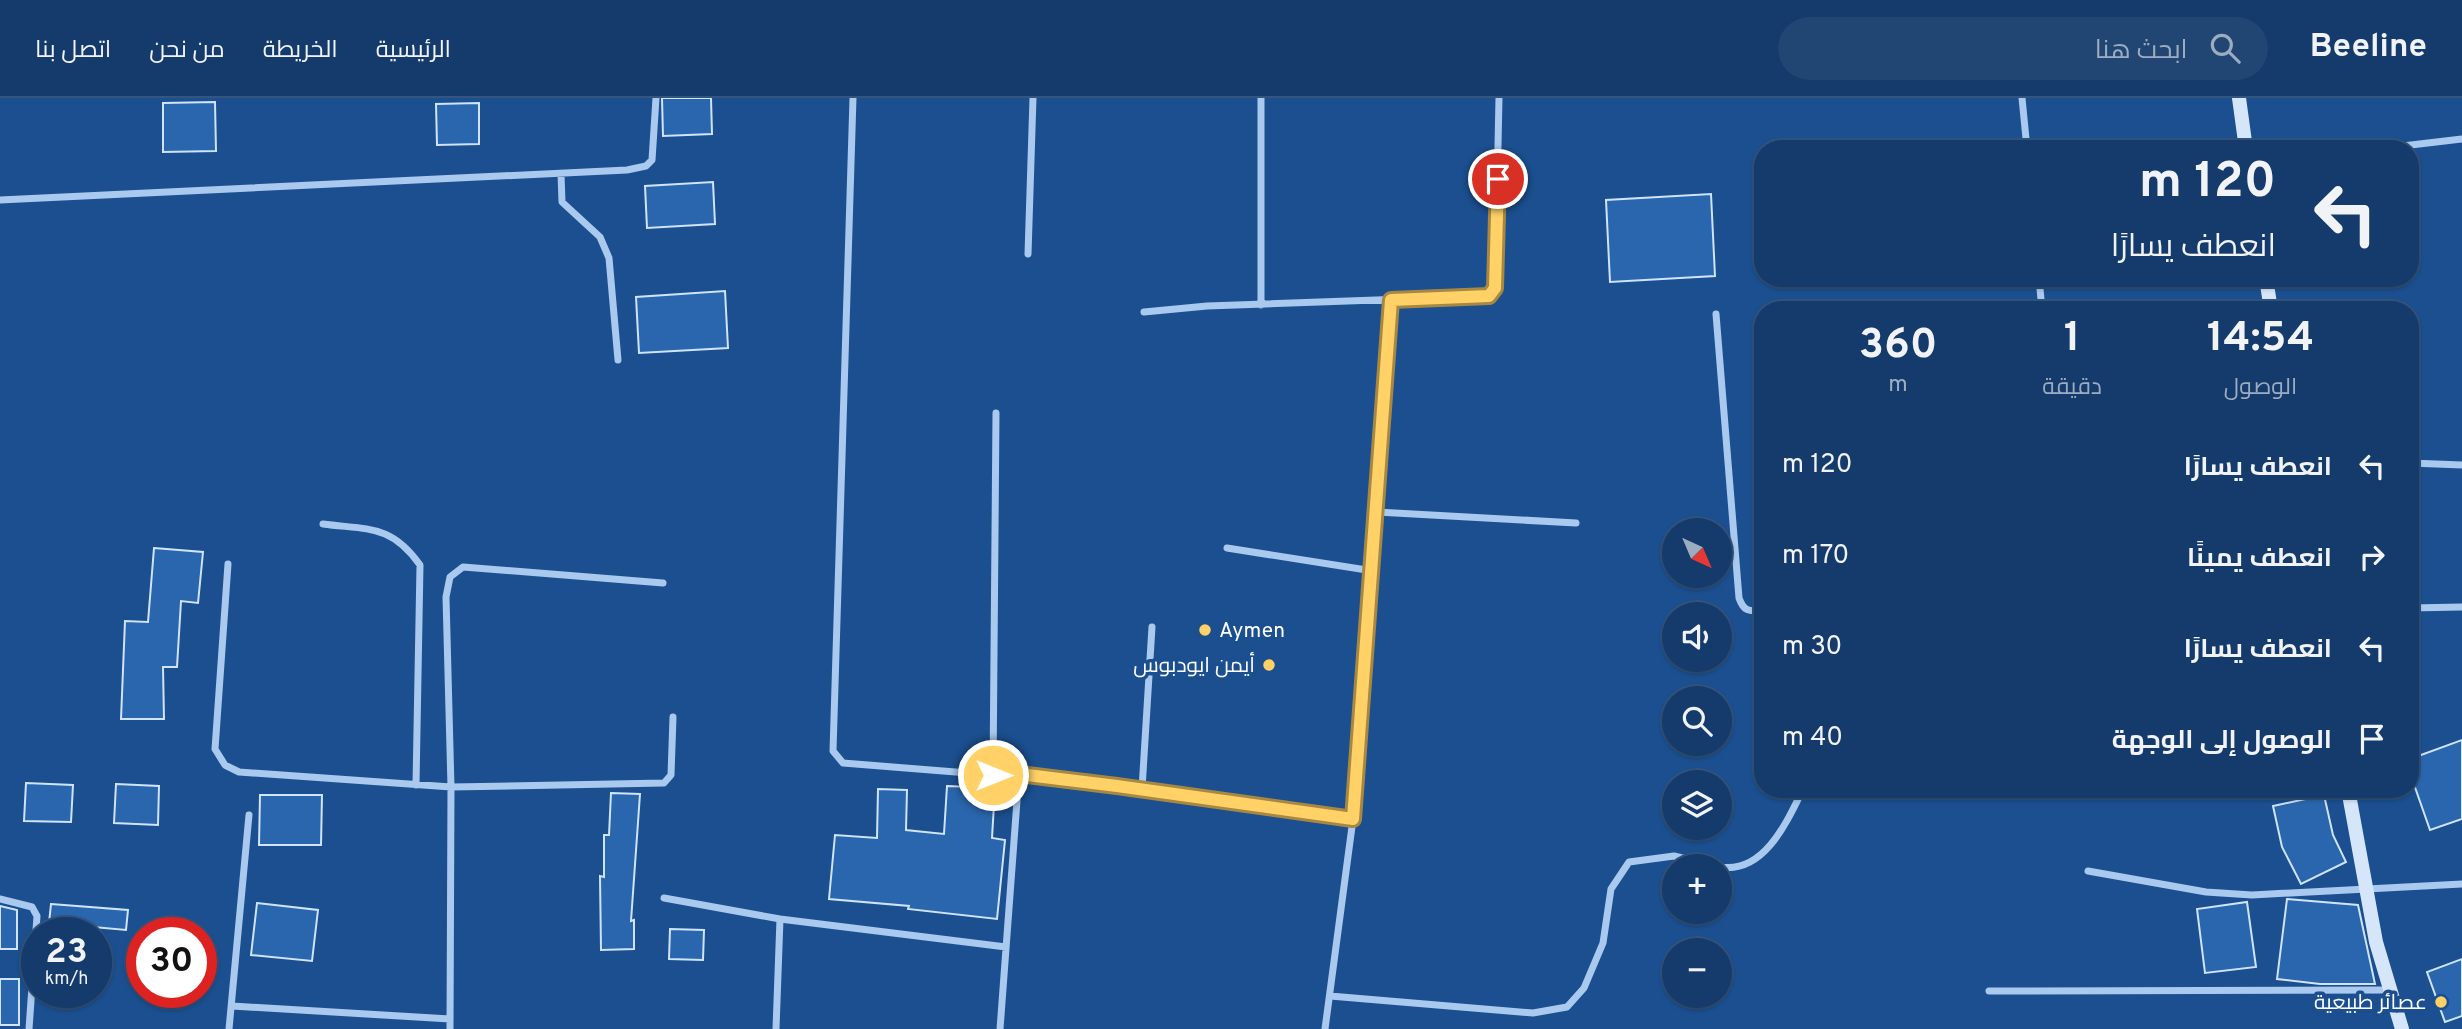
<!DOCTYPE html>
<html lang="ar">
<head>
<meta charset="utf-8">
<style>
  body { margin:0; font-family:Overpass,Cairo,sans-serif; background:#214673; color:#f1f3f6; direction:rtl; height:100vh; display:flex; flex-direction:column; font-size:26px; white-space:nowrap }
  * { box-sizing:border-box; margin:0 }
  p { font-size:23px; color:#9dadc1 }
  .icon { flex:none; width:38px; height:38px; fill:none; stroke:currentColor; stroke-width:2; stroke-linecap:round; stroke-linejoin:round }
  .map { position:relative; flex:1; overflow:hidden; direction:ltr }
  .details { position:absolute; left:1754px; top:203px; width:665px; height:497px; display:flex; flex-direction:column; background:#143b6b; border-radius:28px; box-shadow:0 2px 5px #0004,0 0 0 2px #33557e; direction:rtl }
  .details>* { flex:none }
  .guide { position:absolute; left:1754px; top:42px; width:665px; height:147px; border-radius:28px; box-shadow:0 2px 5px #0004,0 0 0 2px #33557e; direction:rtl; background:#143b6b; color:#f1f3f6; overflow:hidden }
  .needle { width:46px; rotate:136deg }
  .buttons { position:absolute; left:1662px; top:420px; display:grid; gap:14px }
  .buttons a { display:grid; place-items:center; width:70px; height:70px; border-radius:50%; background:#143b6b; box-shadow:0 2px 5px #0004,0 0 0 2px #33557e; font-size:35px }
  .speed { position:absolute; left:21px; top:819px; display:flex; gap:14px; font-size:35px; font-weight:700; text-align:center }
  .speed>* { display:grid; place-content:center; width:91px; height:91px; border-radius:50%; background:#143b6b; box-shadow:0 2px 5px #0004,0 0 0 2px #33557e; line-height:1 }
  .speed small { font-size:18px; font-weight:400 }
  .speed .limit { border:10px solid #d22; background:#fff; color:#111 }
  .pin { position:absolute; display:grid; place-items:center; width:60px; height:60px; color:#fff; margin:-30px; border:4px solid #fff; border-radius:50%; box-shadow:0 2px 7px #0007 }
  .me { position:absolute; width:77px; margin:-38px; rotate:90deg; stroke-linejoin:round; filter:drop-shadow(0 0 5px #0008) }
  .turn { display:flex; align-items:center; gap:24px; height:147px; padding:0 28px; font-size:32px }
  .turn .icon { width:91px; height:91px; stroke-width:2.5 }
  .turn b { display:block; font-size:49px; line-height:60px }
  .eta { display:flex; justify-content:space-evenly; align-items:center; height:119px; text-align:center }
  .eta b { font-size:42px; font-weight:700; line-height:49px }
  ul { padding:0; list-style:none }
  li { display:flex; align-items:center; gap:21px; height:91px; padding:0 28px }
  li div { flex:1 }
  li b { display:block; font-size:26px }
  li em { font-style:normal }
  header { display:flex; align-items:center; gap:42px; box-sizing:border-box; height:98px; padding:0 35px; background:#143b6b; border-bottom:2px solid #33557e }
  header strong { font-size:33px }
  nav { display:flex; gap:38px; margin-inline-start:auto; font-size:24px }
  .search { width:490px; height:63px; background:#214673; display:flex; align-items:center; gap:18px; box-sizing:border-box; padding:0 24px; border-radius:38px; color:#9dadc1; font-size:26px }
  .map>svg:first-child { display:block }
  .building { fill:#2a66ad; stroke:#cfe3fa; stroke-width:2 }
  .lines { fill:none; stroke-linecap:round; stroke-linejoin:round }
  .street { stroke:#a9c9ee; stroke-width:7 }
  .secondary { stroke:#d6e6fa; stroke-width:14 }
  .route-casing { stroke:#a68842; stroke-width:18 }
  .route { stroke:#ffd166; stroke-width:12 }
  .poi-dot { fill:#ffd166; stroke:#1b4f8f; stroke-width:2.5 }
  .labels { text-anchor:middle; stroke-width:7; stroke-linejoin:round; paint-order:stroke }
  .poi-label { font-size:21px; fill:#fff; stroke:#1b4f8f; text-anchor:end }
</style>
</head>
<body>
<header>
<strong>Beeline</strong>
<div class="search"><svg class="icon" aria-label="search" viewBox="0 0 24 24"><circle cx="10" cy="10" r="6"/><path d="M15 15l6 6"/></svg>ابحث هنا</div>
<nav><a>الرئيسية</a><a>الخريطة</a><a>من نحن</a><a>اتصل بنا</a></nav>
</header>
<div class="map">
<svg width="2462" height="931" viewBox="0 0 2462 931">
  <rect width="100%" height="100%" fill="#1b4f8f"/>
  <path class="building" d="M662 0H711L712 36 663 38Z
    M215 4 216 53 163 54V5Z
    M479 5V46L437 47 436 6Z
    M713 84 715 126 647 130 645 88Z
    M1711 96 1715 178 1610 184 1606 102Z
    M725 193 728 250 639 255 636 199Z
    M154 450 203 454 198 505 181 503 177 569H163L164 621H121L125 523 148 524Z
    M2462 642V721L2430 732 2410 675V661Z
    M26 685 73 687 71 724 24 723Z
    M116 686 159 688 158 727 114 725Z
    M947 688 995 690 992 740 1005 742 997 821 908 811 909 808 829 801 835 737 877 740 878 691 907 692 906 732 944 736Z
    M611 695 640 696 631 823 634 822V851L601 852 600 778 604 779V737H609Z
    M260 697H322L321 747H259Z
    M2324 697 2333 737 2346 764 2301 786 2282 749 2273 708Z
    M2287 801 2358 807 2375 886H2320L2277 881Z
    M2247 804 2256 869 2205 875 2197 811Z
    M257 805 318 812 312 863 251 857Z
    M51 806 128 812 126 832 49 825Z
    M0 808 17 812V851H0Z
    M670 831 704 832 703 862 669 861Z
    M2462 861V918L2445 924 2427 874Z
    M0 881H19V927H0Z"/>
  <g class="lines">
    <path class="street" d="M853 0 833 653 843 665 993 677 1019 676 1353 721
      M1261 0V207
      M2022 0 2027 51
      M2377 51 2462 41
      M561 76 562 104 600 139 609 160 618 262
      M0 102 627 72 646 68 652 62 656 0
      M1028 156 1033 0
      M2039 180 2042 212
      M1144 214 1207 208 1489 198 1495 190 1499 0
      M1716 216 1739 500C1744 514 1749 513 1762 513
      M2410 365 2462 367
      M1377 414 1576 425
      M323 426C368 432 391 426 420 467L416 687
      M1227 450 1373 473
      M228 466 215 651 225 667 239 674 451 689 664 685 671 677 673 619
      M2410 510 2462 509
      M993 677 996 315
      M1142 691 1152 529
      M1720 769C1764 776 1787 724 1803 691
      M2088 773 2206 794 2252 797 2462 786
      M664 800 780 821
      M0 801 32 809 37 818 29 931
      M1989 893 2390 892
      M1330 898 1533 915 1567 909 1584 890 1603 845 1611 791 1629 764 1674 758 1716 768
      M232 908 450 921
      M229 931 249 717
      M450 931 451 689 446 499 450 479 463 469 663 485
      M776 931 780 821 1006 849
      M1000 931 1019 676
      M1325 931 1353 721 1391 202"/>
    <path class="secondary" d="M2239 0 2246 51
      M2266 180 2271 212
      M2348 691 2376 844 2402 931"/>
  </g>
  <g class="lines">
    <defs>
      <path id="route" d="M993 677 1019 676 1117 688 1353 721 1391 202 1489 198 1495 190 1498 81"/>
    </defs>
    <use href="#route" class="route-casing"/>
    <use href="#route" class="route"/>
  </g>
  <g class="poi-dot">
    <circle cx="1205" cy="532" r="7"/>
    <circle cx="1269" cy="567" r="7"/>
    <circle cx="2441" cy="904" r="7"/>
  </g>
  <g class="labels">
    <g class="poi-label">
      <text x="1219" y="539" text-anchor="start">Aymen</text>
      <text x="1255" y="574">أيمن ايودبوس</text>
      <text x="2427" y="911">عصائر طبيعية</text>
    </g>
  </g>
</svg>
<div class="buttons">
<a><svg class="needle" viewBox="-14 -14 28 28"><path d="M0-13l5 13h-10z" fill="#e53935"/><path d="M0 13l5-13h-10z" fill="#9dadc1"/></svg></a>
<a><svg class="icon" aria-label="sound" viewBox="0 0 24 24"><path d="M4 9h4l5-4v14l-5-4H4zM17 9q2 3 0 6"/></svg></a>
<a><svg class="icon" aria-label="search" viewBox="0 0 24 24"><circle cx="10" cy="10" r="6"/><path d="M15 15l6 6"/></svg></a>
<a><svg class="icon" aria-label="layers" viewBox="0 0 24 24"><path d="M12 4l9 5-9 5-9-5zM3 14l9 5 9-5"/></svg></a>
<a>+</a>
<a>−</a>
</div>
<div class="speed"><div>23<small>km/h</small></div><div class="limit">30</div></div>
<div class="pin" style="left:1498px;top:81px;background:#d93025"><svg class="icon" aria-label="arrive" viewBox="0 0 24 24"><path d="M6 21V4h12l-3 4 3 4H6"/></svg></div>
<svg class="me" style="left:993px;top:677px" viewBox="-20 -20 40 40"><circle r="17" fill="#ffd166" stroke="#fff" stroke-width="3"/><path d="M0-11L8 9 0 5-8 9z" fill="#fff"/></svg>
<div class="guide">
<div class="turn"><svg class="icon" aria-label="left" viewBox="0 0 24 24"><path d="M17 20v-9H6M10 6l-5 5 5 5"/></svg><div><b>120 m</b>انعطف يسارًا</div></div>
</div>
<section class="details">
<div class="eta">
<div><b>14:54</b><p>الوصول</p></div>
<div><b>1</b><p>دقيقة</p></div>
<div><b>360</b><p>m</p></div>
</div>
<ul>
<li><svg class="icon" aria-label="left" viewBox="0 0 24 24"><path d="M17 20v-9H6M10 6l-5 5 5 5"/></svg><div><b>انعطف يسارًا</b></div><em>120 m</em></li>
<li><svg class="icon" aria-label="right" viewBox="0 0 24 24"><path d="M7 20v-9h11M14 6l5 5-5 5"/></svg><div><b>انعطف يمينًا</b></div><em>170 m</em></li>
<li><svg class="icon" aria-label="left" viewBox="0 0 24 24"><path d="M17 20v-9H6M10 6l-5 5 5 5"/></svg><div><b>انعطف يسارًا</b></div><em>30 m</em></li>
<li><svg class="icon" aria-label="arrive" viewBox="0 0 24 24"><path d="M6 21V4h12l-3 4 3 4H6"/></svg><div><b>الوصول إلى الوجهة</b></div><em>40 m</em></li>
</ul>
</section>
</div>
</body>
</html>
